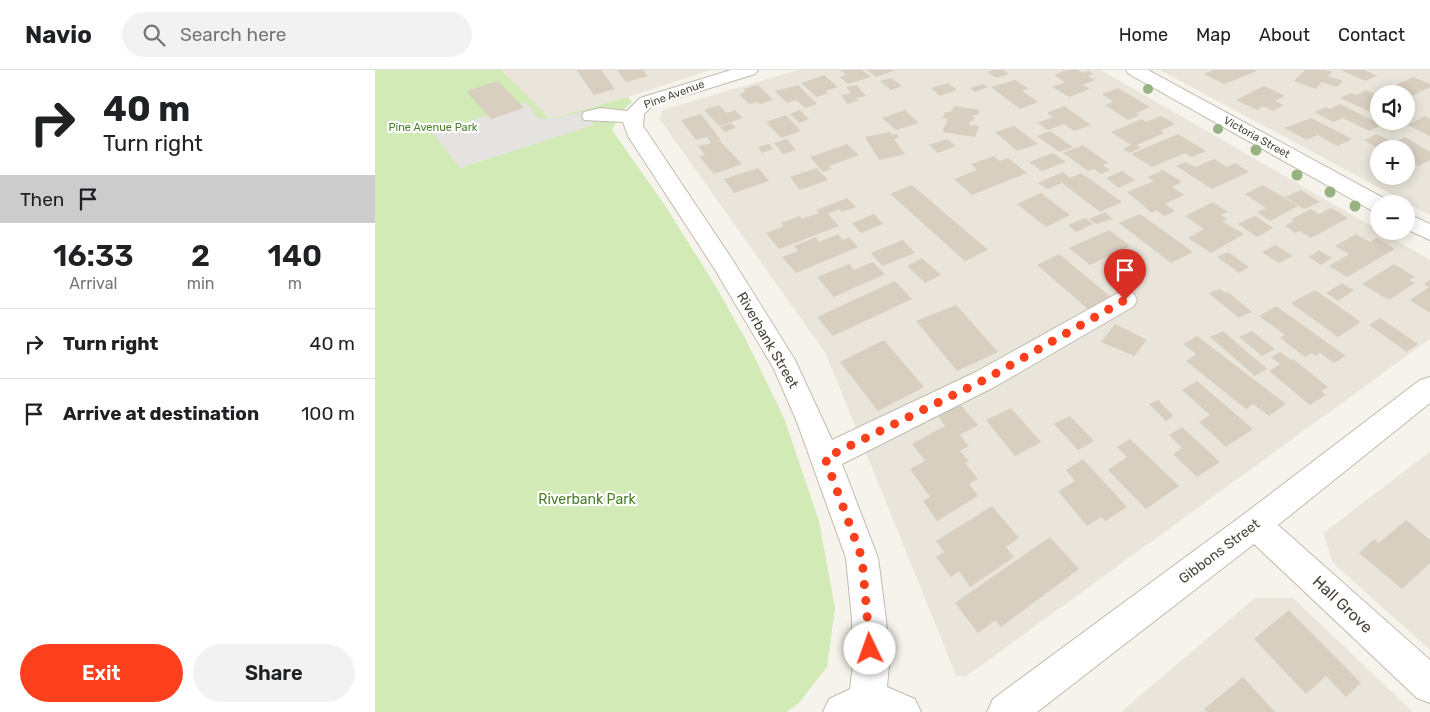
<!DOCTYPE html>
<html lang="en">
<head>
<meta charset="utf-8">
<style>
  body { margin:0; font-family:Rubik,sans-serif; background:#f2f2f2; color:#202124; height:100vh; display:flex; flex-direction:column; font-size:19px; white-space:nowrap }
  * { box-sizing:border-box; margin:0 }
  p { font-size:16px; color:#757577 }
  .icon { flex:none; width:28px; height:28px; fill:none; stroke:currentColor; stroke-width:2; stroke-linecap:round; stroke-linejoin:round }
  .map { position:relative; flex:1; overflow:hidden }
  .side { display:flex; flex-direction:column; background:#fff; width:375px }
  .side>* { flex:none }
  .top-card { background:#fff; color:#202124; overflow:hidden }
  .fabs { position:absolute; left:995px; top:15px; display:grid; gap:10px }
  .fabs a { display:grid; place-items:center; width:45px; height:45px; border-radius:50%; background:#fff; box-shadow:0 2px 12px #0003; font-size:25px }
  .pin { position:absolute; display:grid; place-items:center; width:42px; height:42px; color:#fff; margin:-51px -21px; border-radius:50% 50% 50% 0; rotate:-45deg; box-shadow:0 0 5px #0007 }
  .pin .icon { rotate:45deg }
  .me { position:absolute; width:55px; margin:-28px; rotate:357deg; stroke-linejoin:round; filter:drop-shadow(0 0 4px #0008) }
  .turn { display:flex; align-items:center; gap:18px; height:105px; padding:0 20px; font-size:22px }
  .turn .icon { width:65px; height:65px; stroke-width:2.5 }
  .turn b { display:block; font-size:35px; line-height:42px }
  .then { display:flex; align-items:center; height:48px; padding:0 20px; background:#0003; gap:10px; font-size:19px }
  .eta { display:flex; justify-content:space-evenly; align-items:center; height:85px; text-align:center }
  .eta b { font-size:30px; font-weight:600; line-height:35px }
  .cta { display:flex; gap:10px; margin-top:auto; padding:10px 20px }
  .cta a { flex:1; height:58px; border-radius:30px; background:#fc3f1d; color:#fff; font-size:20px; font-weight:600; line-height:58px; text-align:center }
  .cta a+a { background:#f2f2f2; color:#202124 }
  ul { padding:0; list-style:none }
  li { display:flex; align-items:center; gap:15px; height:70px; padding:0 20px; border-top:1px solid #e0e0e0 }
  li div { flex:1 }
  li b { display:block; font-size:19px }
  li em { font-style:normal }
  header { display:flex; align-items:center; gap:30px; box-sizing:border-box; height:70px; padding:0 25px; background:#fff; border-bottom:1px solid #e0e0e0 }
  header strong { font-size:24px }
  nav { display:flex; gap:28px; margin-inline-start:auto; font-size:18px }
  .search { width:350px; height:45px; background:#f2f2f2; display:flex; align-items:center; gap:12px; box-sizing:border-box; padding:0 18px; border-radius:28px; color:#757577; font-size:19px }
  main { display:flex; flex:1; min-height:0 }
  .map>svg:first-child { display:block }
  .residential { fill:#eae5da; fill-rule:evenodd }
  .green { fill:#d2eab5 }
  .parking { fill:#e5e3e0 }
  .building { fill:#d8cfc1 }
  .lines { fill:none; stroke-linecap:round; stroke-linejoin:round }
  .minor-casing { stroke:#c2bbae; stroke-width:2 }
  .minor { fill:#fff; fill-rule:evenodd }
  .tree { fill:#97b381 }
  .route { stroke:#fc3f1d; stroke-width:9; stroke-dasharray:0 16.2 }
  .labels { text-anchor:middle; stroke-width:4.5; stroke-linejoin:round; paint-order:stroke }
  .far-street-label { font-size:11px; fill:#4b4439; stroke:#fff }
  .far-park-label { font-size:11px; fill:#4a7f2a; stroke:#fff }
  .street-label { font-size:14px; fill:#4b4439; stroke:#fff }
  .park-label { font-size:14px; fill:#4a7f2a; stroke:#fff }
  .near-street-label { font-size:16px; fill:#4b4439; stroke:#fff }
</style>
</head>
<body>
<header>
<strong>Navio</strong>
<div class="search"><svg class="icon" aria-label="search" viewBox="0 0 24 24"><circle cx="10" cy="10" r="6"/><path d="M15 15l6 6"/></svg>Search here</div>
<nav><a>Home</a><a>Map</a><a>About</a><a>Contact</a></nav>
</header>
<main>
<section class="side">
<div class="top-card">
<div class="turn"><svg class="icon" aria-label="right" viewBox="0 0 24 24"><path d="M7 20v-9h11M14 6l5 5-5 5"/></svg><div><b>40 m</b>Turn right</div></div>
<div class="then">Then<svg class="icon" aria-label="arrive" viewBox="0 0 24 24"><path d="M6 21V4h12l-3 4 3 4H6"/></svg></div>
</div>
<div class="eta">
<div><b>16:33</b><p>Arrival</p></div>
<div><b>2</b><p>min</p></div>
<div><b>140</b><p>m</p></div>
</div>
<ul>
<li><svg class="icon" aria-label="right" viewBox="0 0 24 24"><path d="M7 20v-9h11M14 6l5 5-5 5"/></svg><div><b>Turn right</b></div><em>40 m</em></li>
<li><svg class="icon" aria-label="arrive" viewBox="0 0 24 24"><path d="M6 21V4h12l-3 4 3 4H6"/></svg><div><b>Arrive at destination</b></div><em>100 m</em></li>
</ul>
<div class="cta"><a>Exit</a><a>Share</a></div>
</section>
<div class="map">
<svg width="1055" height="642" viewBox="0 0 1055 642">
  <rect width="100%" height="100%" fill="#f6f3ec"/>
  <path class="residential" d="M126 0H335L253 27 175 49Z
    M423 0H726L1055 190V269L590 607 581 605 451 284 284 48 288 40Z
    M785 0H1055V145ZM1004 24H1031V51H1004ZM1004 79H1031V106H1004Z
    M1055 382V580L958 493 948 463Z
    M880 528H918L1038 642H746Z"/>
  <path class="green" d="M0 0H126L175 49 253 27 257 32 246 42 237 60 289 134 340 215 371 270 409 348 444 451 460 538 452 597 423 634 411 642H0Z"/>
  <path class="parking" d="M152 32 163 48 177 49 211 41 219 55 85 98 58 63Z"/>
  <path class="building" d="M201 0H226L240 19 219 25Z
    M242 0H268L273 6 251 12Z
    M465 0H487L496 7 473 14 465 7 471 5Z
    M492 0H521L501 7Z
    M619 0H628L634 4 621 8 612 2Z
    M692 0H703L708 3 713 1 719 4 713 6 720 10 707 15 715 19 694 27 677 17 690 12 679 5Z
    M838 0H880L882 1 849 14 829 4Z
    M930 0H950L957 2 953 6 968 11 962 17 947 12 941 19 919 11Z
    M966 0H990L1002 6 990 11Z
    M449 5 463 17 450 21 453 23 442 27 426 13Z
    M1038 7 1055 14V17L1031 29V24H1022L1012 19Z
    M516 8 527 16 516 20 505 11Z
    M640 10 654 19 647 21 663 32 645 39 616 17Z
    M123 11 149 38 116 49 91 21Z
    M573 13 582 20 565 26 556 18Z
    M608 14 613 17 600 22 595 18Z
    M383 15 398 30 385 34 382 32 374 34 364 24 371 22 368 19Z
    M423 15 442 34 430 38 422 30 412 33 400 21Z
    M481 15 491 26 481 28 483 31 472 34 466 25 476 23 471 17Z
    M889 16 910 26 900 31 909 35 898 41 889 36 882 40 861 30Z
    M743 18 775 37 761 43 765 45 753 50 730 35 738 32 727 24Z
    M991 20 1004 26V38L1002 37 993 41 965 28 976 23 981 25Z
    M965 34 1007 55 994 61 968 48 958 52 939 42 951 37 955 39Z
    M344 35 352 43 360 40 368 48 344 56 329 40Z
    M579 36 605 40 603 45H598L597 47H600L598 51H595L594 55 604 56 600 67 567 62 573 49 567 48 570 42H576Z
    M689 36 716 55 699 61 689 54 673 60 662 53 678 47 672 43Z
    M425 40 434 49 424 53 415 44Z
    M530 40 544 53 521 60 507 48Z
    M326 44 346 70 336 73 332 67 321 70 306 50Z
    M411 45 426 61 406 68 391 52Z
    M786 46 800 54 785 61 789 63 762 75 766 78 754 83 748 79 756 75 736 62 767 49 771 52Z
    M1050 46 1055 49V66L1033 55Z
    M936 48 977 69 963 76 942 65 932 70 909 58Z
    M356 53 361 58 350 62 345 57Z
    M639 56 663 74 642 81 620 62Z
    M675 61 698 77 684 82 662 66Z
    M515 62 517 65 522 64 524 68 519 69 530 84 504 90 490 67Z
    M803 64 831 81 817 87 810 83 777 97 756 84Z
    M1002 64 1019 73 1030 67 1055 82V90L1044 96 1031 89V79H1004L989 70Z
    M412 69 421 80 408 84 399 73Z
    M572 69 581 76 563 83 554 75Z
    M345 71 367 94 339 104 324 86 330 85 323 76Z
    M394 74 398 79 387 83 383 77Z
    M472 74 484 85 454 96 457 99 448 102 435 87Z
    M708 75 733 93 728 95 735 100 726 104 719 99 713 101 688 83Z
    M678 83 691 92 667 101 654 92Z
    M619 86 625 91 633 88 652 103 597 125 579 109 602 100 596 94Z
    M839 89 852 97 860 93 874 102 837 119 801 96 810 92 821 97Z
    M383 98 394 111 359 123 349 109Z
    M442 98 453 110 425 120 415 107Z
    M788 100 807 112 797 117 809 125 790 134 800 141 789 146 781 140 777 143 752 122 779 111 773 107Z
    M747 101 760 110 744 118 731 108Z
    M688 102 695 108 706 103 747 132 725 142 687 113 672 119 663 113Z
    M537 115 613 180 590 191 515 124Z
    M888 115 923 136 895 151 882 142 891 138 870 124Z
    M926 120 945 132 929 139 910 127Z
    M666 123 695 145 671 157 642 134Z
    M472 128 481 137 467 142 464 139 453 144 464 156 404 179 391 163 409 156 406 153 425 146 427 149 444 143 441 140Z
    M838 132 853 142 846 145 852 149 848 152 869 164 836 183 813 168 829 159 810 146Z
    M956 138 973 148 936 168 925 161 921 163 910 156 919 151 916 149 936 139 944 144Z
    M730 142 738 149 721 154 714 149Z
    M499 144 508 154 486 163 477 153Z
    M765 144 818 182 796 193 744 153Z
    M880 146 898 158 882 167 863 154Z
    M710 148 718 154 701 162 693 155Z
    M734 160 755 176 715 195 694 178Z
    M463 164 468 170 474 167 483 177 421 203 407 187 423 181 419 176 441 167 444 172Z
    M981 164 995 172 1002 168 1020 179 972 207 954 196 974 184 960 176Z
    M528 170 540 183 507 196 496 183Z
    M901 175 918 186 904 193 887 182Z
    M944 180 957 188 946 195 934 187Z
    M853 182 874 197 864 203 842 187Z
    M684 184 736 227 713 239 662 195Z
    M547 188 566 205 550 213 532 196Z
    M498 192 510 204 459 227 442 207 474 194 479 200Z
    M1019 194 1040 207 1034 210 1040 213 1014 230 987 214Z
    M1055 210V243L1035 230 1054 217 1049 214Z
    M520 211 537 229 458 266 442 247Z
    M967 213 979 220 963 231 951 223Z
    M845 219 850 223 853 222 877 242 864 248 834 223Z
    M940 220 986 252 963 267 916 233Z
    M581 235 623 282 582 301 541 251Z
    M901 236 971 286 959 293 945 283 941 286 936 283 930 287 905 268 910 265 884 246Z
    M1005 248 1043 274 1032 282 994 255Z
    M740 254 772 270 759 286 726 272Z
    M848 261 892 299 880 306 835 267Z
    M877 261 900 279 887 286 864 267Z
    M822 266 911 334 894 346 878 334 871 339 811 291 821 284 808 274Z
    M509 270 549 317 503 341 465 292Z
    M905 282 916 290 918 289 953 317 946 321 951 325 935 335 894 301 905 294 896 287Z
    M822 311 878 359 851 377 824 352 835 345 807 320Z
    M783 330 799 346 791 351 774 334Z
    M584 333 603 355 585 365 594 376 585 381 594 391 590 393 603 409 594 414 603 426 562 451 548 431 555 427 535 399 550 391 537 374 570 356 562 345Z
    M636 338 666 372 640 386 611 350Z
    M695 346 719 371 703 380 679 354Z
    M807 357 845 392 822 407 798 384 807 378 794 365Z
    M755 369 804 416 771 439 733 400 752 387 742 377Z
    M708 389 752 437 730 451 726 447 712 456 683 421 700 411 691 400Z
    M617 436 644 468 631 477 639 487 595 517 584 501 576 507 561 487 569 482 561 471Z
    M1031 450 1055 470V493L1027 519 984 483 999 469 1004 473Z
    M675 467 704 499 626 557 621 550 603 563 580 533Z
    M914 540 986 613 971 627 951 606 931 624 879 569Z
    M868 607 900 642H832L829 639Z"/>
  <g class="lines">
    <defs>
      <path id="minor" d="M356 0H383L380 4 277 36 269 44 268 56 357 189 420 290 457 370 601 302 741 224 750 221 759 224 762 230 759 236 621 316 467 394 503 488 511 549 514 595 512 617 540 629 546 642H448L454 629 475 619 478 595 477 549 471 488 422 352 399 299 339 198 253 66 248 52 209 50 207 46 209 42 226 38 252 41 265 28Z
        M751 0H773L1012 130 1014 134H1004V142L996 140 754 4Z
        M1031 143 1055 154V170L1031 159Z
        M1055 307V333L903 455 1055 590V633L1042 628 879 474 662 642H612L618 629 869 444 1045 310Z"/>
    </defs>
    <use href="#minor" class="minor-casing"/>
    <use href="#minor" class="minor"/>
  </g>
  <g class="tree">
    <circle cx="773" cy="19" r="5"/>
    <circle cx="843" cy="59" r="5"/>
    <circle cx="881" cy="80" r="5.5"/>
    <circle cx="922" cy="105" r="5.5"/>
    <circle cx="955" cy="122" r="5.5"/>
    <circle cx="980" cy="136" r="5.5"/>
  </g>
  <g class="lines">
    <path class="route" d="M495 579 487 488 450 388 611 309 750 230"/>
  </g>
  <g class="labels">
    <g class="far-street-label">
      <text transform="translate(299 24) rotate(-20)" y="4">Pine Avenue</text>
      <text transform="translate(882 67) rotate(29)" y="4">Victoria Street</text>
    </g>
    <g class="far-park-label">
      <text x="58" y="61">Pine Avenue Park</text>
    </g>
    <g class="street-label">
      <text transform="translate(393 270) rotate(60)" y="5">Riverbank Street</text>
      <text transform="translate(844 481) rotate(-37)" y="5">Gibbons Street</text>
    </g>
    <g class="park-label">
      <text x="212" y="434">Riverbank Park</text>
    </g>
    <g class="near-street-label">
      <text transform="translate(968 534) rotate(43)" y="6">Hall Grove</text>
    </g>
  </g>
</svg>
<div class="fabs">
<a><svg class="icon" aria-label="sound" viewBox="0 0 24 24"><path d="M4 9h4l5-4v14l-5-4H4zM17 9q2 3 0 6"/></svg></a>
<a>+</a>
<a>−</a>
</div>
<div class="pin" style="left:750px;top:230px;background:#d93025"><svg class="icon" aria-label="arrive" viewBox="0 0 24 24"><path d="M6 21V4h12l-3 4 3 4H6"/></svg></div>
<svg class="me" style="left:495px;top:579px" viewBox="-20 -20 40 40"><circle r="19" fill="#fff"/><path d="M0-13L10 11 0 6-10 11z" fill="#fc3f1d"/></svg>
</div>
</main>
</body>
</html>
